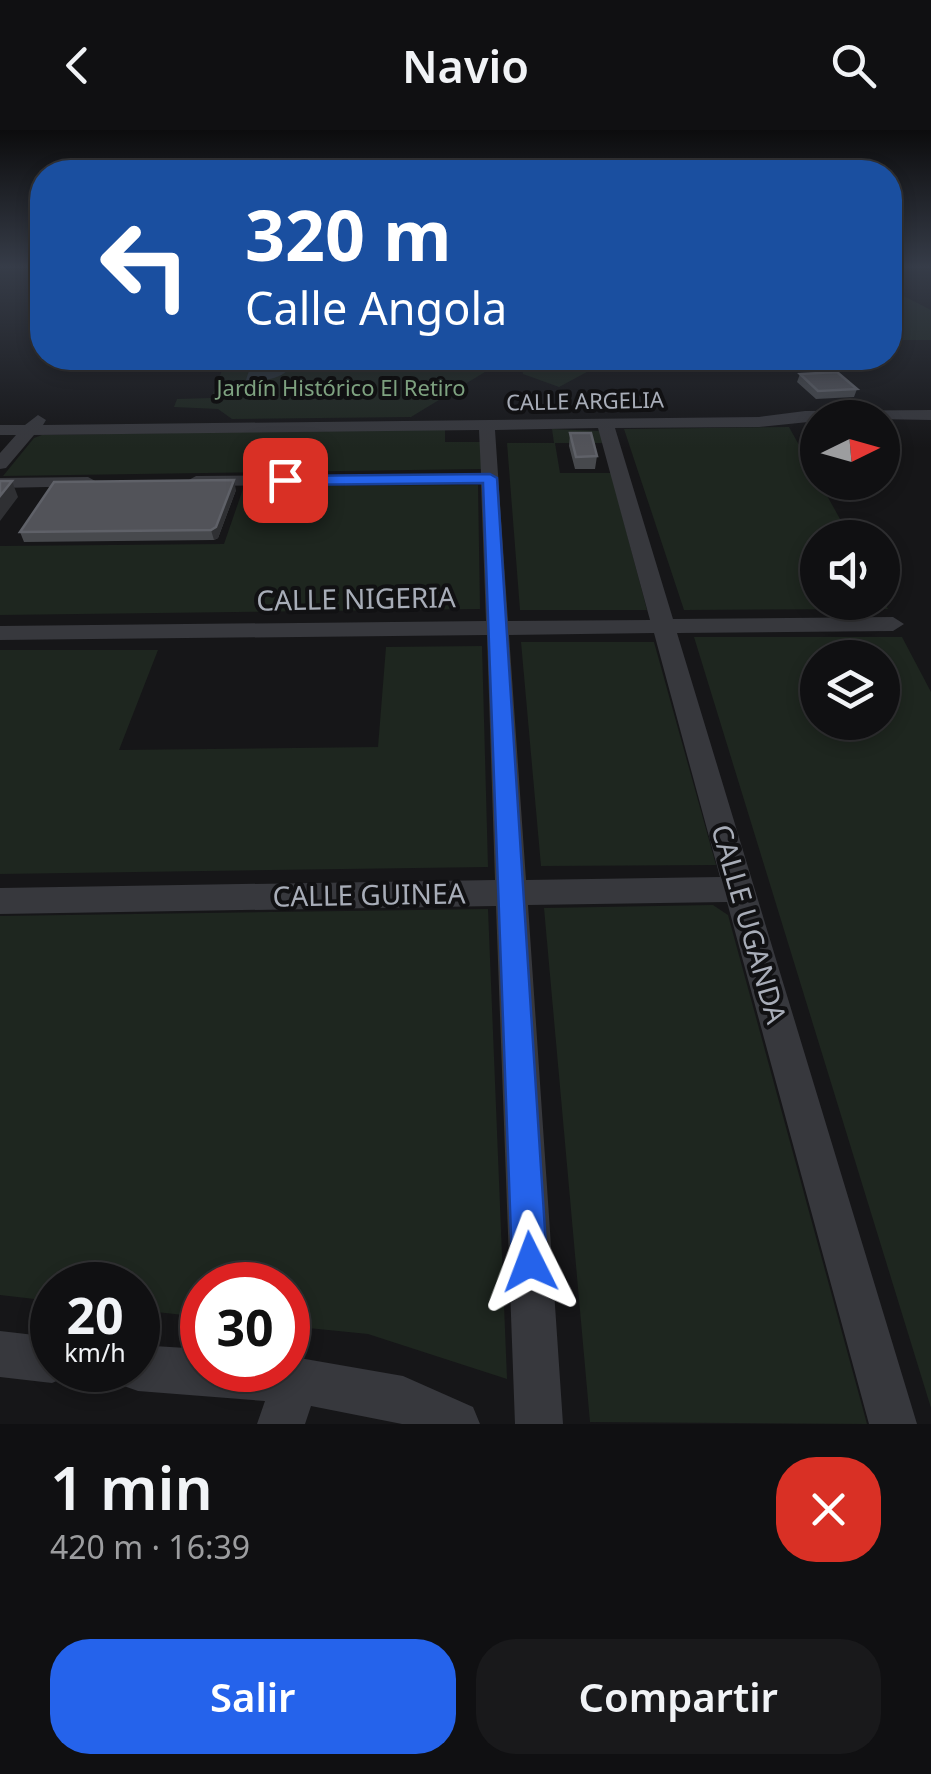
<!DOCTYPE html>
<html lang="es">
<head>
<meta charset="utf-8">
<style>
  body { margin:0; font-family:"Noto Sans",sans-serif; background:#19191b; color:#f1f3f6; height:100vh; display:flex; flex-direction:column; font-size:38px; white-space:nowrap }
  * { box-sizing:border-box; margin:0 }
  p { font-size:32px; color:#9c9d9f }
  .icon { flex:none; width:55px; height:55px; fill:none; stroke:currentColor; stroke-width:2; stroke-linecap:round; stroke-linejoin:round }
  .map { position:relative; height:1294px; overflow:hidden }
  .sheet { display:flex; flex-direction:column; background:#101012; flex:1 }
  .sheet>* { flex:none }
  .guide { position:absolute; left:30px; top:30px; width:872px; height:210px; border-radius:40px; box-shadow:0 5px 15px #0003,0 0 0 2px #303032; background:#1a4fa0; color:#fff; overflow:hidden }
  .needle { width:65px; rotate:85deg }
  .buttons { position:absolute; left:800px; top:270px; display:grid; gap:20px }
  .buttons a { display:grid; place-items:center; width:100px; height:100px; border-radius:50%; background:#101012; box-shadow:0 5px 15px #0003,0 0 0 2px #303032; font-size:50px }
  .speed { position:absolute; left:30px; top:1132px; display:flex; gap:20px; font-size:50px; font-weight:700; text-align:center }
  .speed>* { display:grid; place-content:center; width:130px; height:130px; border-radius:50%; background:#101012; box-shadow:0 5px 15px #0003,0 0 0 2px #303032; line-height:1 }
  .speed small { font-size:25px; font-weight:400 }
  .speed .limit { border:15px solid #d22; background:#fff; color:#111 }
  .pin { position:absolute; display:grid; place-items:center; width:85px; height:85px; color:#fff; margin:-42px; border-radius:20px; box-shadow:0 5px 15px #0006 }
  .me { position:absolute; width:110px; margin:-55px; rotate:357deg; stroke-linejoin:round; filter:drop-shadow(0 0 8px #0008) }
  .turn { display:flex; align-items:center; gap:35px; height:210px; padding:0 50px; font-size:45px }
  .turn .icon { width:130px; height:130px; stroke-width:2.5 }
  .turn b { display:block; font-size:70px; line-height:85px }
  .round { display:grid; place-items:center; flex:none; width:105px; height:105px; border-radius:40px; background:#19191b }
  .summary { display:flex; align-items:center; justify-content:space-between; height:170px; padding:0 50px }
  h1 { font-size:60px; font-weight:600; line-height:75px }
  .button { display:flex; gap:20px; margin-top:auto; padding:20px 50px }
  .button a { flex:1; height:115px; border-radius:40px; background:#2563eb; color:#fff; font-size:40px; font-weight:600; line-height:115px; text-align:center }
  .button a+a { background:#19191b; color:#f1f3f6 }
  header { display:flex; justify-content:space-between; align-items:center; height:130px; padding:0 50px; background:#101012; font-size:45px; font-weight:600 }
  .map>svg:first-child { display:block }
  .green { fill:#1e261f; fill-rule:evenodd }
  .water { fill:#2c353c }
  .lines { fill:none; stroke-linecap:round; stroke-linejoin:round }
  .minor { fill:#37383d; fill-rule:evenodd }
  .wall { fill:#47494d }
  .shaded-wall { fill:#2f3033 }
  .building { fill:#525359; stroke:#5f6168; stroke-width:2.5 }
  .route { fill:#2563eb; stroke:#184099; stroke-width:2.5 }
  .labels { text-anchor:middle; stroke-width:8; stroke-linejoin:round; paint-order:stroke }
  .far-park-label { font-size:22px; fill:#7fa381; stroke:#111113 }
  .far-street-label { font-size:22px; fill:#a8adb8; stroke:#111113 }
  .street-label { font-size:28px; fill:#a8adb8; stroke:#111113 }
</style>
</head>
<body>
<header><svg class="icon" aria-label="back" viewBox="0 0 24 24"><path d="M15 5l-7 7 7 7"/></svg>Navio<svg class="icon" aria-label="search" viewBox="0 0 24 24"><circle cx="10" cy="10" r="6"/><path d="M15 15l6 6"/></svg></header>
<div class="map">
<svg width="931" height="1294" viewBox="0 0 931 1294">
  <rect width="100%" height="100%" fill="#161618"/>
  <path class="green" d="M890 159 931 180V210H890Z
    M227 228H508L411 287 232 289 218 279 174 277 177 269 211 268Z
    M519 228H613L559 257 523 244Z
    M789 297 850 407 818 408V472L883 470 888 479 684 480 624 299Z
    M445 299V312H480L482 339 3 346 34 308 42 305Z
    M552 299 601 301 603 313H555L560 343H611L647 480H520L507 313H554Z
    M478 355 480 479 0 485V416L224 414 244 356Z
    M694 507H902L931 562V1278ZM818 528H882V592H818Z
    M521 512H654L716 735 541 736Z
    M482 516 488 737 0 744V520H158L119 620 378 617 386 517Z
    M713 775 728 785 867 1294 590 1292 544 778Z
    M488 779 507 1249 368 1204 288 1196V1155H202V1187L138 1180V1155H52V1171L0 1165V786Z"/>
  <path class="water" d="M253 228H298C285 249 270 251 246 250Z"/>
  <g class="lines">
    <path class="minor" d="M931 280V290L818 288V291L759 297 615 298 673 489 893 487 904 494 893 501 677 503 917 1294H869L727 772 528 775 563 1294H515L496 776 0 784V758L495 750 487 505 0 510V496L486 491 481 354 196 356 187 351 196 346 481 344 479 300 34 305 6 338 0 339V323L16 305H0V295H25L38 285 46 290 43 295 759 287 805 281ZM598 298 650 490 508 491 495 300ZM654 503 720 747 526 750 509 505Z
      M88 347 97 352 94 356 0 358V348Z
      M0 1201 52 1207V1240H71L68 1246 52 1253 0 1247Z
      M138 1215 202 1219V1240H288V1226L403 1246 473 1277 480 1294H402L311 1276 305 1294H257L265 1271 138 1261 121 1255 115 1240H138Z"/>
  </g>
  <path class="wall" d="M800 244 857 259 854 267 816 269 797 252Z
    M570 303 597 326 595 339H575L569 316Z
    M236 360 218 408 214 410 24 412 20 402Z"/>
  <path class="shaded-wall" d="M234 350 236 360 218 408 214 410 211 400Z
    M12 351 18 367 0 391V366Z"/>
  <path class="building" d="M837 242 857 259 818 261 800 244Z
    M570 303H591L597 326 576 327Z
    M234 350 216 397 211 400 20 402 54 352Z
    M0 351H12L0 366Z"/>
  <linearGradient id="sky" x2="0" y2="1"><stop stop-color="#0c0c0d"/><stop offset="0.43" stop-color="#363c48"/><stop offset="1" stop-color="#363c48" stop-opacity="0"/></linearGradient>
  <rect width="931" height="318" fill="url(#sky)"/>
  <path class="route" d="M490 344 497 348 547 1132 542 1145 530 1150 517 1145 512 1132 483 353 285 355 277 350 285 346Z"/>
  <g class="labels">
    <g class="far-park-label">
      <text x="341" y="266">Jardín Histórico El Retiro</text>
    </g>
    <g class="far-street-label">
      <text transform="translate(585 271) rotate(-1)" y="8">CALLE ARGELIA</text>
    </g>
    <g class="street-label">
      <text transform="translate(356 469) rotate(-1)" y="10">CALLE NIGERIA</text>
      <text transform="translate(369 765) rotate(-1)" y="10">CALLE GUINEA</text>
      <text transform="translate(749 794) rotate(74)" y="10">CALLE UGANDA</text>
    </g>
  </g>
</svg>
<div class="buttons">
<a><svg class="needle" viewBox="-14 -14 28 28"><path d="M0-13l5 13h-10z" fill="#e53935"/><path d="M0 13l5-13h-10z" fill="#9c9d9f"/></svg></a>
<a><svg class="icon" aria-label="sound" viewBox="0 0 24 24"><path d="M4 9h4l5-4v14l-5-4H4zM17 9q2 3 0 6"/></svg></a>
<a><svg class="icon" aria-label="layers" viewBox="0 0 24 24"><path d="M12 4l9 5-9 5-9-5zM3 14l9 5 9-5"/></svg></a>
</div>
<div class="speed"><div>20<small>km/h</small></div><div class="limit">30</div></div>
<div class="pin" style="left:285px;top:350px;background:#d93025"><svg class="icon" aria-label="arrive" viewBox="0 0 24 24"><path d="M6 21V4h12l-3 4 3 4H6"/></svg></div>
<svg class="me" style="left:530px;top:1132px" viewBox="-20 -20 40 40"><path d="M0-17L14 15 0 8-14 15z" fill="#2563eb" stroke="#fff" stroke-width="4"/></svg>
<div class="guide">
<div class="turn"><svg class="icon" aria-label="left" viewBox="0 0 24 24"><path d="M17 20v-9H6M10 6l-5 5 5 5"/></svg><div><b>320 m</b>Calle Angola</div></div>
</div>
</div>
<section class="sheet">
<div class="summary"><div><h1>1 min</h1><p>420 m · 16:39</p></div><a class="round" style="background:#d93025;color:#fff"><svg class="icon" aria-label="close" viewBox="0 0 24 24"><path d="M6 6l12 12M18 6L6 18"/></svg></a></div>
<div class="button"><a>Salir</a><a>Compartir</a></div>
</section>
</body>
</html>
